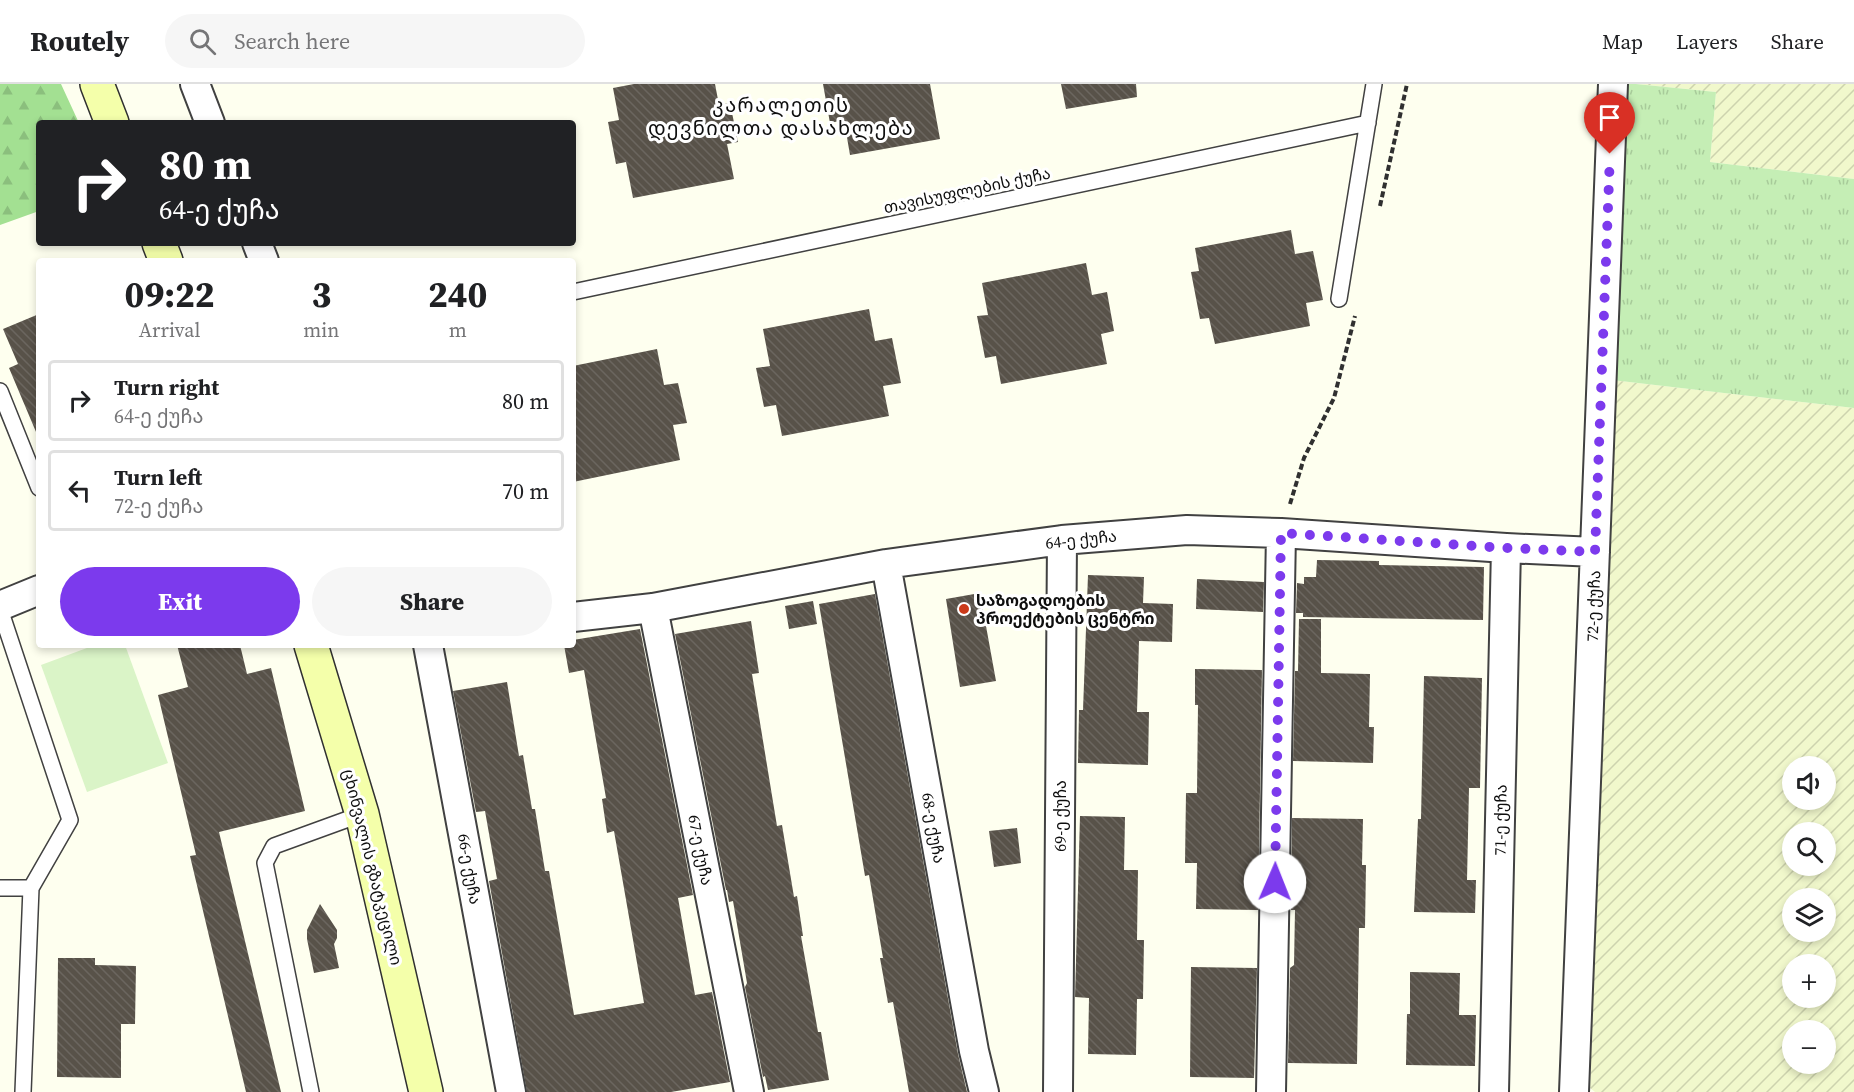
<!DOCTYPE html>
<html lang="en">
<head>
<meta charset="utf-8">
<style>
  body { margin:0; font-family:"Source Serif 4","Noto Sans Georgian",serif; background:#f6f6f6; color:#202124; height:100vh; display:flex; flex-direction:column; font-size:22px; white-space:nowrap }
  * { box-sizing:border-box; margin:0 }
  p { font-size:20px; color:#757577 }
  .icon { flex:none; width:33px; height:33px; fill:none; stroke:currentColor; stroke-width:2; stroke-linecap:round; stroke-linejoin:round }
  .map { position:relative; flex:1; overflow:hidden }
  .details { position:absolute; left:36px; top:174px; width:540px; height:390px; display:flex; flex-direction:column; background:#fff; border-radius:6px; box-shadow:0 3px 9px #0003 }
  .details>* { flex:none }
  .hud { position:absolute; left:36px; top:36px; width:540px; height:126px; border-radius:6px; box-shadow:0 3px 9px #0003; background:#202124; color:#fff; overflow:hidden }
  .tools { position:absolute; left:1782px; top:672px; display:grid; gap:12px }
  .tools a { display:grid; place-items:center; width:54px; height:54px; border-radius:50%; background:#fff; box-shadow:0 3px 9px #0003; font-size:30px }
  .pin { position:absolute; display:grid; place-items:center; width:51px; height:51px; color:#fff; margin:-62px -26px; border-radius:50% 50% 50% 0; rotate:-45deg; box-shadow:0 0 6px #0007 }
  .pin .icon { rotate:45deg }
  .me { position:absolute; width:66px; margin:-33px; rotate:1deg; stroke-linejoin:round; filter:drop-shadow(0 0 4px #0008) }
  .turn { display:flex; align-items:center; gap:21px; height:126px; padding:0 24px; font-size:27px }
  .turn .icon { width:78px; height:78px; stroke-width:2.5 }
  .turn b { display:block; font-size:42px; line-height:51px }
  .eta { display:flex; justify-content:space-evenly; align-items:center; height:102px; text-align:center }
  .eta b { font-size:36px; font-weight:800; line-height:42px }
  .primary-button { display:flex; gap:12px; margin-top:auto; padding:12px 24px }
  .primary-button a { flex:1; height:69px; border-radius:36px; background:#7c3aed; color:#fff; font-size:24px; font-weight:800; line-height:69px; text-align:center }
  .primary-button a+a { background:#f6f6f6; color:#202124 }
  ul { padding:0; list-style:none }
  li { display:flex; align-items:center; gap:18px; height:81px; margin:0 12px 9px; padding:0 12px; border:3px solid #e0e0e0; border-radius:6px }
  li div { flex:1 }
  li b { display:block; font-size:22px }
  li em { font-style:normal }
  header { display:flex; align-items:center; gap:36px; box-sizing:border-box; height:84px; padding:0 30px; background:#fff; border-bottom:2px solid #e0e0e0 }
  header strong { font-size:28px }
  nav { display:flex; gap:33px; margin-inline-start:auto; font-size:21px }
  .search { width:420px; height:54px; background:#f6f6f6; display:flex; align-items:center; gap:15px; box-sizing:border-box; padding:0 21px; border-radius:33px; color:#757577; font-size:22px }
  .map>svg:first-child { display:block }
  .farmland { fill:url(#farmland-furrows); fill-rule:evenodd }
  .grass { fill:url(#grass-tufts) }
  .forest { fill:url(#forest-firs) }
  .pitch { fill:#daf4c7 }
  .building { fill:url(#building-back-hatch) }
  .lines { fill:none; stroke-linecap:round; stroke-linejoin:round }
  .service-casing { stroke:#414141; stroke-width:18 }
  .minor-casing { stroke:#414141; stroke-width:32 }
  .secondary-casing { stroke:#303030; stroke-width:36 }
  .path { stroke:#303030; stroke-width:4; stroke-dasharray:6 3; stroke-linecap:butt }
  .service { stroke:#fff; stroke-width:15 }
  .minor { stroke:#fff; stroke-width:28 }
  .secondary { stroke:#f4ffaa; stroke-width:33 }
  .route { stroke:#7c3aed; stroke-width:10; stroke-dasharray:0 18 }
  .poi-dot { fill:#cb3a19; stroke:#fff; stroke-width:2 }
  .labels { text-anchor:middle; stroke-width:6; stroke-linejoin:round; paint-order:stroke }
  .street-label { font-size:16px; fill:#0e0e0e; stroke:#fff }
  .poi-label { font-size:16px; font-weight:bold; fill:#0e0e0e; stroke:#fff; text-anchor:start }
  .quarter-label { font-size:20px; letter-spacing:1.5px; fill:#0e0e0e; stroke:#fff }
</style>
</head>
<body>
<header>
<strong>Routely</strong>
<div class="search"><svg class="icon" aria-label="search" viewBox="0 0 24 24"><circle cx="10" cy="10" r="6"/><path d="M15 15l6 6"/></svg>Search here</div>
<nav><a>Map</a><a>Layers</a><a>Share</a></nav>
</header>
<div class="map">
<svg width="1854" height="1008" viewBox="0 0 1854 1008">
  <defs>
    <pattern id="farmland-furrows" width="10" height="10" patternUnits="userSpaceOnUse" patternTransform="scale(1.5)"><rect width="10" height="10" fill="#f1f8cc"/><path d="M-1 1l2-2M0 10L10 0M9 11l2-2" fill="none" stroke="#cdd3ae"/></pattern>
    <pattern id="grass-tufts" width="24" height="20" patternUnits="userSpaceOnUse" patternTransform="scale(1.5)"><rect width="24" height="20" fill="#c5eeb5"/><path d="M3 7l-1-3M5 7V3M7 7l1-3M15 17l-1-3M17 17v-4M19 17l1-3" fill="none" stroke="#a8cb9a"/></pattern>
    <pattern id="forest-firs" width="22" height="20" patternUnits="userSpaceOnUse" patternTransform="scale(1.5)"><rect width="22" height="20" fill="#a3e092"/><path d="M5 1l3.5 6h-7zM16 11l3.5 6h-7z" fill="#8bbf7d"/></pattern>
    <pattern id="building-back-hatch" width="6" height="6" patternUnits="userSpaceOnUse" patternTransform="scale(1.5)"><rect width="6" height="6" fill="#585249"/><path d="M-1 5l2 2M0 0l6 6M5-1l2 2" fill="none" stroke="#6b665f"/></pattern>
  </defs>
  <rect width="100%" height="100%" fill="#feffef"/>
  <path class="farmland" d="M1636 0H1854V95L1710 78 1716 8Z
    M1612 296 1854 324V1008H1595L1590 1004ZM1792 682H1826V716H1792ZM1792 748H1826V782H1792ZM1792 814H1826V848H1792ZM1792 880H1826V914H1792ZM1792 946H1826V980H1792Z"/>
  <path class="grass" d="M1619 0H1636L1716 8 1710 78 1854 95V324L1612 296Z"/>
  <path class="forest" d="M0 0H61L79 39H39V127L0 141Z"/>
  <path class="pitch" d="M95 561H125L168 679 87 708 41 581Z"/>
  <path class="building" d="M634 0H715L719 21 730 19 738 58 727 60 734 95 633 114 626 78 616 80 608 38 619 36 613 4Z
    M823 0H930L940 55 850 71 844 36 830 39Z
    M1061 0H1136L1137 13 1066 25Z
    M1291 146 1295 170 1313 167 1323 216 1306 219 1310 242 1215 260 1209 234 1200 235 1191 188 1199 187 1195 164Z
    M1086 179 1092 211 1107 208 1114 247 1101 250 1107 280 1001 300 996 272 985 274 977 232 988 231 982 199Z
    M869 225 875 257 892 254 901 299 883 302 889 332 782 352 776 321 764 323 756 284 770 282 763 245Z
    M39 230V355L9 284 18 280 3 245Z
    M657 265 664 301 678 299 687 339 673 341 680 376 573 398V282Z
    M1317 476 1379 477V481L1484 483 1483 536 1303 533V529H1296L1297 499 1304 500V493H1316Z
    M1088 491 1144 493 1143 519 1173 520 1172 558 1139 557 1137 628H1149L1148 681 1078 679 1079 626H1083Z
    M1197 495 1264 498 1263 528 1196 525Z
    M980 509 996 597 960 603 946 515Z
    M875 510 958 970 967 1008H909L893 918 888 919 880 874H883L869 791 865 792 819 520Z
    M813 517 817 540 789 545 785 522Z
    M1299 535H1321V589L1370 590 1369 643H1374L1373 679 1293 677 1295 587H1298Z
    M751 537 759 589 752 590 777 742 782 741 794 813 797 812 803 852H801L818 948H821L829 996 768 1006 765 992 763 993 745 903 747 899 733 817 729 818 727 806H726L675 550Z
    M640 545 693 811 678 814 695 911 712 908 730 998 671 1008H527L489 797 497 795 485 727 476 728 453 607 507 598 519 672 523 671 532 725H535L545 787H549L574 931 644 919 614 747 607 749 602 715 606 714 584 586 569 589 564 561H573V556Z
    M177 561H240L247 590 271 584 305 727 219 748 281 1008H246L190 772 196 771 158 611 188 603Z
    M1195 585 1262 586 1258 826 1196 825 1197 779H1185L1186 709H1197L1198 621H1195Z
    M1424 592 1482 594 1480 704H1469L1467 796H1476L1475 829 1414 828 1418 735H1421Z
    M1080 732 1125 733 1124 786H1138L1137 856H1144L1143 915H1137L1136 971 1088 970 1089 914 1075 913Z
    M1292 734 1363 735 1362 781H1366L1365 844H1359L1357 980 1288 979 1290 884 1294 881 1295 826H1291Z
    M1017 744 1021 779 994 783 989 747Z
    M320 820 337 846V854L334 860 339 884 314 889 307 855V846Z
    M58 874H95V881L136 882 135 940H121V994L57 993Z
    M1191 883 1257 884 1254 994 1190 993Z
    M1410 888 1460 889 1459 931H1476L1475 982 1406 981 1407 930H1410Z"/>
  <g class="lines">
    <defs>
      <path id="service" d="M573 208 1368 39
        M1339 215 1374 0
        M0 307 39 404
        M0 525 70 736 31 804 23 1008
        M0 804H31
        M311 1008 265 779 274 762 362 730"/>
      <path id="minor" d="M195 0 210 39
        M257 159 264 177
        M886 480 974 967 984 1008
        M0 522 39 506
        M653 524 749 1008
        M573 533 653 524 886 480 1062 456 1187 446 1281 449 1506 464 1595 468
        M428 561 511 1008
        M1058 1008 1062 456
        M1271 1008 1281 449
        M1494 1008 1506 464
        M1574 1008 1613 0"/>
      <path id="secondary" d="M97 0 112 39
        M159 159 166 177
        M311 561 362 730 426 1008"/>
    </defs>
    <use href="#service" class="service-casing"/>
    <use href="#minor" class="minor-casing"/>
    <use href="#secondary" class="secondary-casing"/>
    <path class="path" d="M1380 122 1407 0
      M1290 420 1304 374 1334 314 1355 232"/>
    <use href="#service" class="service"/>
    <use href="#minor" class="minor"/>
    <use href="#secondary" class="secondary"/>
  </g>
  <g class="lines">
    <path class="route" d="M1275 798 1281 449 1506 464 1595 468 1610 70"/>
  </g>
  <circle class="poi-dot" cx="964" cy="525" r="6"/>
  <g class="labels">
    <g class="street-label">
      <text transform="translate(967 106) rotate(-12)" y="6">თავისუფლების ქუჩა</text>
      <text transform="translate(1081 455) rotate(-6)" y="6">64-ე ქუჩა</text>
      <text transform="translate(1593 522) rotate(-88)" y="6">72-ე ქუჩა</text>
      <text transform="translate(1060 732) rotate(-90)" y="6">69-ე ქუჩა</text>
      <text transform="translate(1500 736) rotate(-89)" y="6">71-ე ქუჩა</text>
      <text transform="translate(934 744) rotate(80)" y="6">68-ე ქუჩა</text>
      <text transform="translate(701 766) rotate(79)" y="6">67-ე ქუჩა</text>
      <text transform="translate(373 783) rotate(76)" y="6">ცხინვალის გზატკეცილი</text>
      <text transform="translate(470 785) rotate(80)" y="6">66-ე ქუჩა</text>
    </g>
    <g class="poi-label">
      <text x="976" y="522">საზოგადოების<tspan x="976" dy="18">პროექტების ცენტრი</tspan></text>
    </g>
    <g class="quarter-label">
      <text x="781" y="28">კარალეთის<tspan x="781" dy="23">დევნილთა დასახლება</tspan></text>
    </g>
  </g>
</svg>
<div class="tools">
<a><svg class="icon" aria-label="sound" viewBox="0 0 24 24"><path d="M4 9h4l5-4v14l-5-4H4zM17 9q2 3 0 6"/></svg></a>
<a><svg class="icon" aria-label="search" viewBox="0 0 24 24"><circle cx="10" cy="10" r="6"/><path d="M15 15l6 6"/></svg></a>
<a><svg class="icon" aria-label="layers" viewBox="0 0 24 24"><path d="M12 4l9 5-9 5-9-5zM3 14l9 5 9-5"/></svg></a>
<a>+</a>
<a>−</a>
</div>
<div class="pin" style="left:1610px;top:70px;background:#d93025"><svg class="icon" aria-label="arrive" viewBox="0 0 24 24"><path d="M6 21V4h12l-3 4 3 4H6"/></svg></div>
<svg class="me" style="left:1275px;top:798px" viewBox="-20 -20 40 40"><circle r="19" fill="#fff"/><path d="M0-13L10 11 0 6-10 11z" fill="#7c3aed"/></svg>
<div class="hud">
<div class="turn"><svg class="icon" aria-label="right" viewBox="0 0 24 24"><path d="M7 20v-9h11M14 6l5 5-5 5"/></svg><div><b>80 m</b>64-ე ქუჩა</div></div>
</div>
<section class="details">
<div class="eta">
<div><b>09:22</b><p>Arrival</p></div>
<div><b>3</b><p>min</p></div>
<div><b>240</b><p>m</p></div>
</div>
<ul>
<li><svg class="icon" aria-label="right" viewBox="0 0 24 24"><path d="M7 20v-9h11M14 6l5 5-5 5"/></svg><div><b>Turn right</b><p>64-ე ქუჩა</p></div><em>80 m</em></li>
<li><svg class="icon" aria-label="left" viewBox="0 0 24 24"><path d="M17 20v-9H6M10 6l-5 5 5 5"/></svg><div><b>Turn left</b><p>72-ე ქუჩა</p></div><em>70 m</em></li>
</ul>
<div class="primary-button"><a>Exit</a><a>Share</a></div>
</section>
</div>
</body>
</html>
